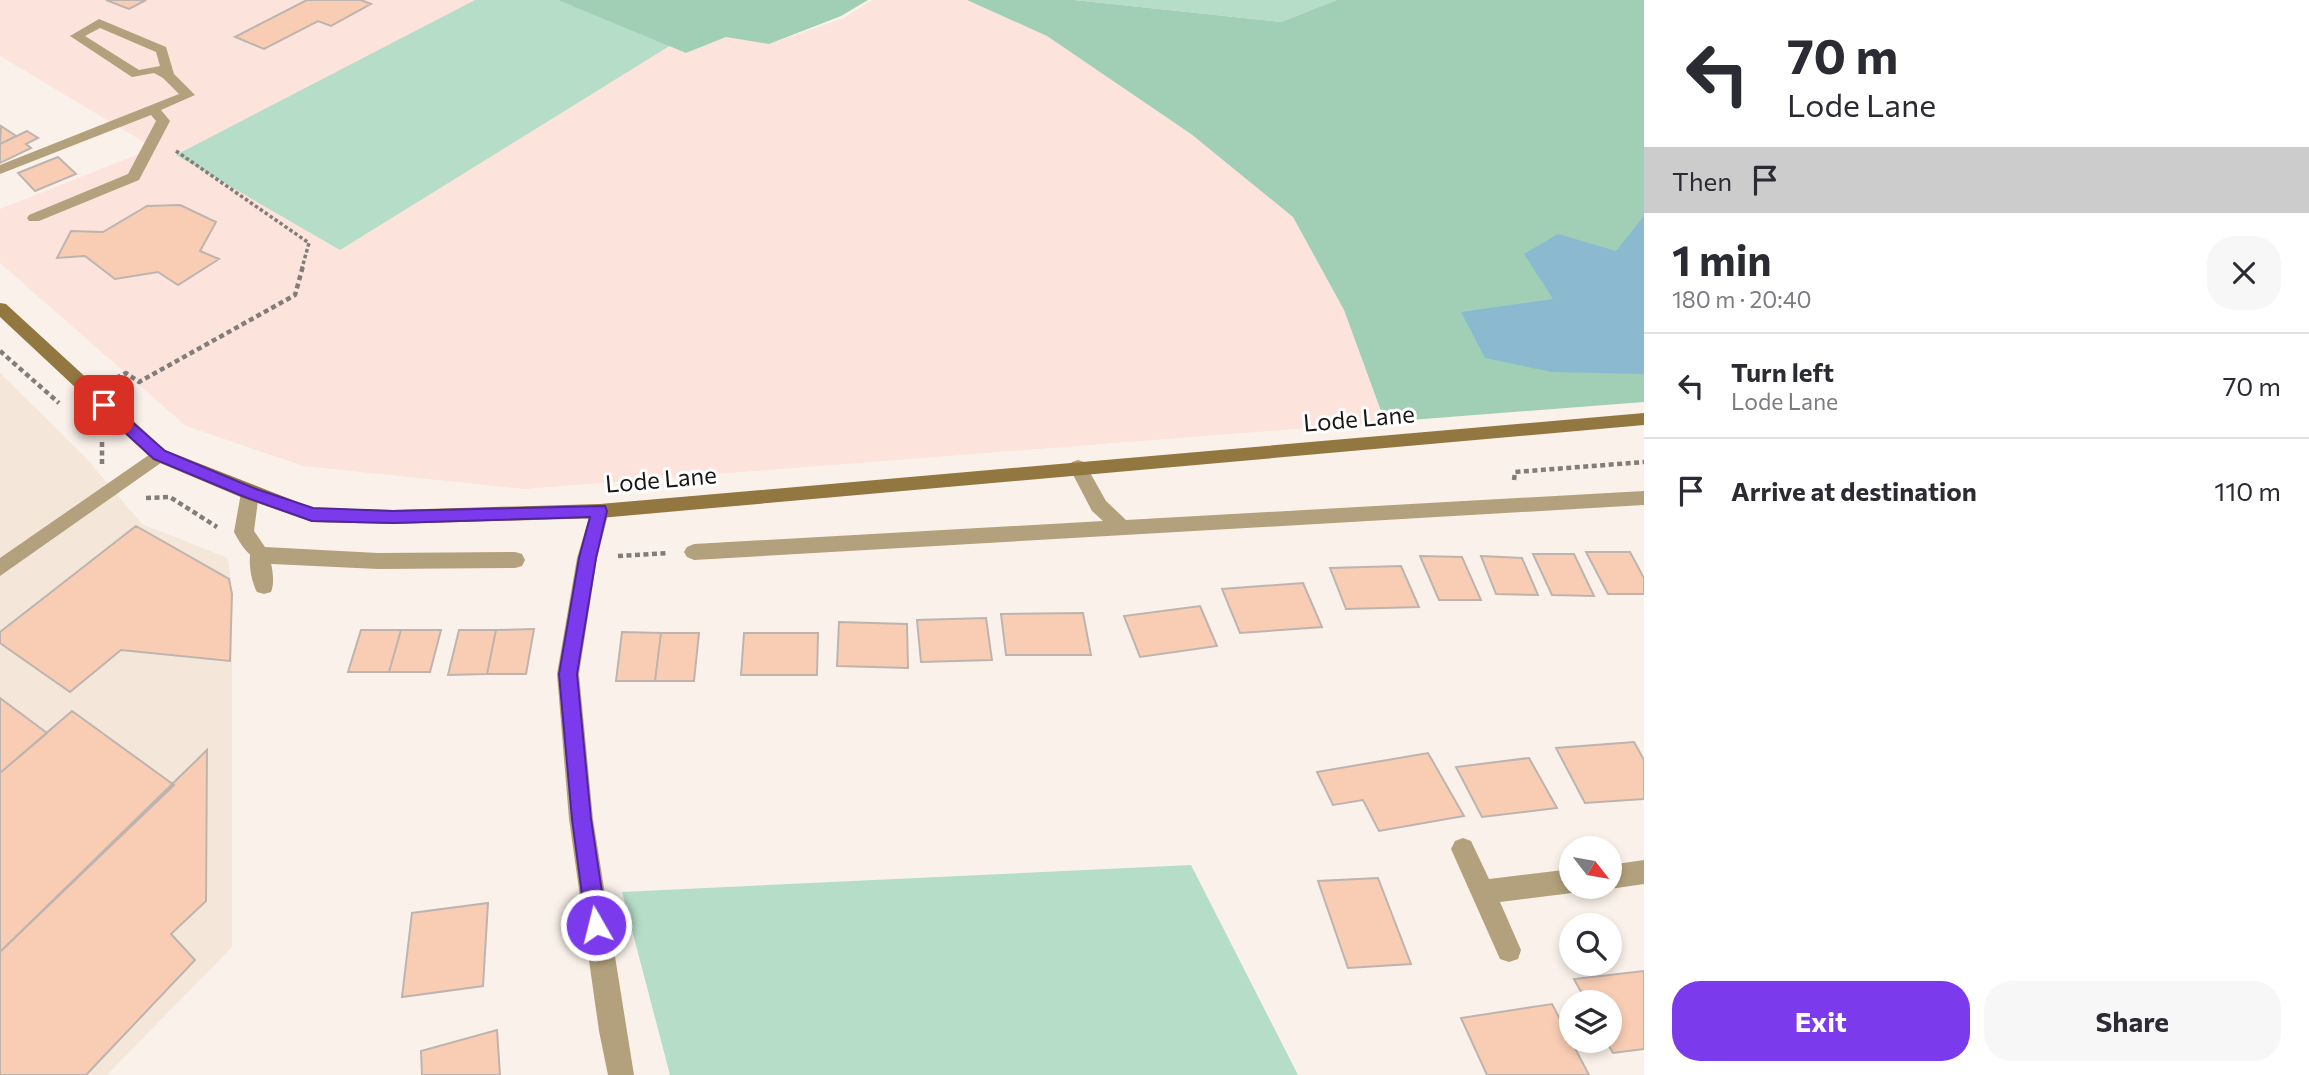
<!DOCTYPE html>
<html lang="en">
<head>
<meta charset="utf-8">
<style>
  body { margin:0; font-family:Commissioner,sans-serif; background:#f7f7f7; color:#2b2b33; height:100vh; display:flex; flex-direction:column; font-size:26px; white-space:nowrap }
  * { box-sizing:border-box; margin:0 }
  p { font-size:23px; color:#7c7c81 }
  .icon { flex:none; width:38px; height:38px; fill:none; stroke:currentColor; stroke-width:2; stroke-linecap:round; stroke-linejoin:round }
  .map { position:relative; flex:1; overflow:hidden }
  .details { display:flex; flex-direction:column; background:#fff; width:665px }
  .details>* { flex:none }
  .guide { background:#fff; color:#2b2b33; overflow:hidden }
  .needle { width:46px; rotate:121deg }
  .controls { position:absolute; left:1559px; top:836px; display:grid; gap:14px }
  .controls a { display:grid; place-items:center; width:63px; height:63px; border-radius:50%; background:#fff; box-shadow:0 4px 10px #0003; font-size:35px }
  .pin { position:absolute; display:grid; place-items:center; width:60px; height:60px; color:#fff; margin:-30px; border-radius:14px; box-shadow:0 4px 10px #0006 }
  .me { position:absolute; width:77px; margin:-38px; rotate:352deg; stroke-linejoin:round; filter:drop-shadow(0 0 5px #0008) }
  .turn { display:flex; align-items:center; gap:24px; height:147px; padding:0 28px; font-size:32px }
  .turn .icon { width:91px; height:91px; stroke-width:2.5 }
  .turn b { display:block; font-size:49px; line-height:60px }
  .then { display:flex; align-items:center; height:66px; padding:0 28px; background:#0003; gap:14px; font-size:26px }
  .round { display:grid; place-items:center; flex:none; width:74px; height:74px; border-radius:28px; background:#f7f7f7 }
  .summary { display:flex; align-items:center; justify-content:space-between; height:119px; padding:0 28px }
  h1 { font-size:42px; font-weight:700; line-height:52px }
  .button { display:flex; gap:14px; margin-top:auto; padding:14px 28px }
  .button a { flex:1; height:80px; border-radius:28px; background:#7c3aed; color:#fff; font-size:28px; font-weight:700; line-height:80px; text-align:center }
  .button a+a { background:#f7f7f7; color:#2b2b33 }
  ul { padding:0; list-style:none }
  li { display:flex; align-items:center; gap:21px; height:105px; padding:0 28px; border-top:2px solid #e1e1e2 }
  li div { flex:1 }
  li b { display:block; font-size:26px }
  li em { font-style:normal }
  main { display:flex; flex:1; min-height:0 }
  .map>svg:first-child { display:block }
  .built { fill:#f4e6d9 }
  .education { fill:#fce3db }
  .green { fill:#b5ddc8 }
  .forest { fill:#a0cfb6 }
  .water { fill:#8ab9d0 }
  .building { fill:#f8cdb4; stroke:#beb4af; stroke-width:2 }
  .lines { fill:none; stroke-linecap:round; stroke-linejoin:round }
  .path-far1 { stroke:#837d79; stroke-width:3.5; stroke-dasharray:3.5 2.5; stroke-linecap:butt }
  .path { stroke:#837d79; stroke-width:4.5; stroke-dasharray:5 3.5; stroke-linecap:butt }
  .service { fill:#b3a07c; fill-rule:evenodd }
  .minor { fill:#b3a07c; fill-rule:evenodd }
  .tertiary { fill:#b3a07c; fill-rule:evenodd }
  .secondary { fill:#937740; fill-rule:evenodd }
  .route { fill:#7c3aed; stroke:#51269a; stroke-width:2 }
  .labels { text-anchor:middle; stroke-width:6; stroke-linejoin:round; paint-order:stroke }
  .street-label { font-size:24px; fill:#191614; stroke:#fff }
</style>
</head>
<body>
<main>
<div class="map">
<svg width="1644" height="1075" viewBox="0 0 1644 1075">
  <rect width="100%" height="100%" fill="#faf2ea"/>
  <path class="built" d="M0 373 85 457 142 524 228 558 232 594V947L107 1075H0Z"/>
  <path class="education" d="M0 0H558L686 53 726 37 769 44 844 18 872 0H967L1047 36 1191 134 1293 217 1344 310 1385 422 524 489 303 466 186 426 0 263V209L154 148 0 56Z"/>
  <path class="green" d="M475 0H558L671 45 340 250 176 155Z
    M1074 0H1337L1281 22Z
    M1191 865 1298 1075H670L622 892Z"/>
  <path class="forest" d="M558 0H868L841 16 769 44 726 37 686 53Z
    M967 0H1074L1281 22 1337 0H1644V402L1385 422 1344 310 1293 217 1191 134 1047 36Z"/>
  <path class="water" d="M1644 216V374L1552 372 1485 358 1461 312 1553 299 1524 254 1558 234 1616 251Z"/>
  <path class="building" d="M106 0H146L129 9Z
    M307 0H361L371 4 331 26 318 21 264 49 235 37Z
    M1 126 16 136 0 144Z
    M27 131 38 138 26 144 31 148 0 163V144Z
    M58 157 76 174 35 191 18 173Z
    M180 205 216 222 200 251 219 259 178 285 158 272 115 279 85 256 57 258 71 231 103 232 147 206Z
    M136 526 229 579 232 594 230 661 121 650 70 692 0 643V632Z
    M1586 552H1630L1644 578V594H1608Z
    M1533 554H1574L1594 596 1552 595Z
    M1420 556 1462 557 1481 600H1439Z
    M1481 556 1522 558 1538 595 1496 594Z
    M1401 566 1419 607 1346 609 1330 568Z
    M1303 583 1322 627 1240 633 1222 589Z
    M1200 606 1217 646 1140 657 1124 616Z
    M1083 613 1091 655H1006L1001 614Z
    M986 618 992 660 921 662 917 620Z
    M839 622 907 624 908 668 837 666Z
    M534 629 526 674H487L496 630Z
    M361 630H401L389 672H348Z
    M401 630H441L430 672H389Z
    M459 630H496L487 674 448 675Z
    M622 632 661 633 655 681H616Z
    M661 633H699L694 681H655Z
    M744 633H818L817 675H741Z
    M0 698 47 733 0 773Z
    M72 711 174 785 0 952V773Z
    M1634 742 1644 760V799L1585 803 1556 748Z
    M207 750 206 901 171 934 195 960 86 1075H0V952Z
    M1428 753 1464 816 1379 831 1363 800 1333 805 1317 772Z
    M1529 758 1557 808 1482 817 1456 767Z
    M1378 878 1411 964 1348 968 1318 881Z
    M488 903 483 986 402 997 412 913Z
    M1644 971V1049L1613 1053 1606 1041H1610V1003H1587L1574 979Z
    M1552 1004 1589 1075H1487L1461 1018Z
    M497 1030 500 1075H422L421 1051Z"/>
  <g class="lines">
    <path class="path-far1" d="M176 151 309 243 302 268"/>
    <path class="path" d="M0 351 59 403
      M116 378 126 373 139 382 295 295 303 266
      M102 442V464
      M1514 480 1515 472 1644 462
      M146 498 170 497 217 527
      M618 556 668 553"/>
    <path class="service" d="M99 19 166 47 174 74 195 95 161 110 170 121 139 180 39 221H29L27 218 29 215 128 174 156 121 151 115 0 174V165L179 94 163 78 154 73 132 77 70 36ZM100 28 156 52 160 66 139 70 85 36Z
      M259 545 266 548C271 558 276 581 271 592L264 594 257 592C251 581 247 559 252 548Z"/>
    <path class="minor" d="M159 448 165 450 168 455 165 460 0 576V558Z
      M1078 460 1084 462 1106 501 1126 520 1644 491V505L694 560 687 557 684 552 687 547 694 544 1103 521 1092 511 1069 467 1072 462Z
      M250 486 257 488 259 493 254 531 265 547 378 553 515 552 522 554 525 560 522 566 515 568 378 569 272 564C250 559 245 552 234 532L241 493 243 488Z
      M1463 838 1471 841 1489 879 1572 869V887H1581L1572 893 1500 902 1521 950 1518 959 1509 962 1500 959 1451 849 1455 841Z
      M1644 860V884L1610 889 1606 887H1610V865Z"/>
    <path class="tertiary" d="M600 504 607 506 609 511 597 558 579 674 593 819 634 1075H608L599 1031 569 819 557 674 577 558 591 511 593 506Z"/>
    <path class="secondary" d="M0 303 6 304 165 450 313 508 393 510 600 504 1644 413V425L600 518 393 524 312 522 243 498 153 460 0 317Z"/>
  </g>
  <path class="route" d="M104 400 109 402 165 451 256 489 313 508 393 511 605 506 607 511 596 558 577 674 591 819 607 925 604 932 596 935 589 932 586 925 572 819 559 674 579 558 590 517 393 523 312 521 245 497 154 459 99 409 97 405 99 402Z"/>
  <g class="labels">
    <g class="street-label">
      <text transform="translate(1359 419) rotate(-5)" y="8">Lode Lane</text>
      <text transform="translate(661 480) rotate(-5)" y="8">Lode Lane</text>
    </g>
  </g>
</svg>
<div class="controls">
<a><svg class="needle" viewBox="-14 -14 28 28"><path d="M0-13l5 13h-10z" fill="#e53935"/><path d="M0 13l5-13h-10z" fill="#7c7c81"/></svg></a>
<a><svg class="icon" aria-label="search" viewBox="0 0 24 24"><circle cx="10" cy="10" r="6"/><path d="M15 15l6 6"/></svg></a>
<a><svg class="icon" aria-label="layers" viewBox="0 0 24 24"><path d="M12 4l9 5-9 5-9-5zM3 14l9 5 9-5"/></svg></a>
</div>
<div class="pin" style="left:104px;top:405px;background:#d93025"><svg class="icon" aria-label="arrive" viewBox="0 0 24 24"><path d="M6 21V4h12l-3 4 3 4H6"/></svg></div>
<svg class="me" style="left:596px;top:925px" viewBox="-20 -20 40 40"><circle r="17" fill="#7c3aed" stroke="#fff" stroke-width="3"/><path d="M0-11L8 9 0 5-8 9z" fill="#fff"/></svg>
</div>
<section class="details">
<div class="guide">
<div class="turn"><svg class="icon" aria-label="left" viewBox="0 0 24 24"><path d="M17 20v-9H6M10 6l-5 5 5 5"/></svg><div><b>70 m</b>Lode Lane</div></div>
<div class="then">Then<svg class="icon" aria-label="arrive" viewBox="0 0 24 24"><path d="M6 21V4h12l-3 4 3 4H6"/></svg></div>
</div>
<div class="summary"><div><h1>1 min</h1><p>180 m · 20:40</p></div><a class="round"><svg class="icon" aria-label="close" viewBox="0 0 24 24"><path d="M6 6l12 12M18 6L6 18"/></svg></a></div>
<ul>
<li><svg class="icon" aria-label="left" viewBox="0 0 24 24"><path d="M17 20v-9H6M10 6l-5 5 5 5"/></svg><div><b>Turn left</b><p>Lode Lane</p></div><em>70 m</em></li>
<li><svg class="icon" aria-label="arrive" viewBox="0 0 24 24"><path d="M6 21V4h12l-3 4 3 4H6"/></svg><div><b>Arrive at destination</b></div><em>110 m</em></li>
</ul>
<div class="button"><a>Exit</a><a>Share</a></div>
</section>
</main>
</body>
</html>
